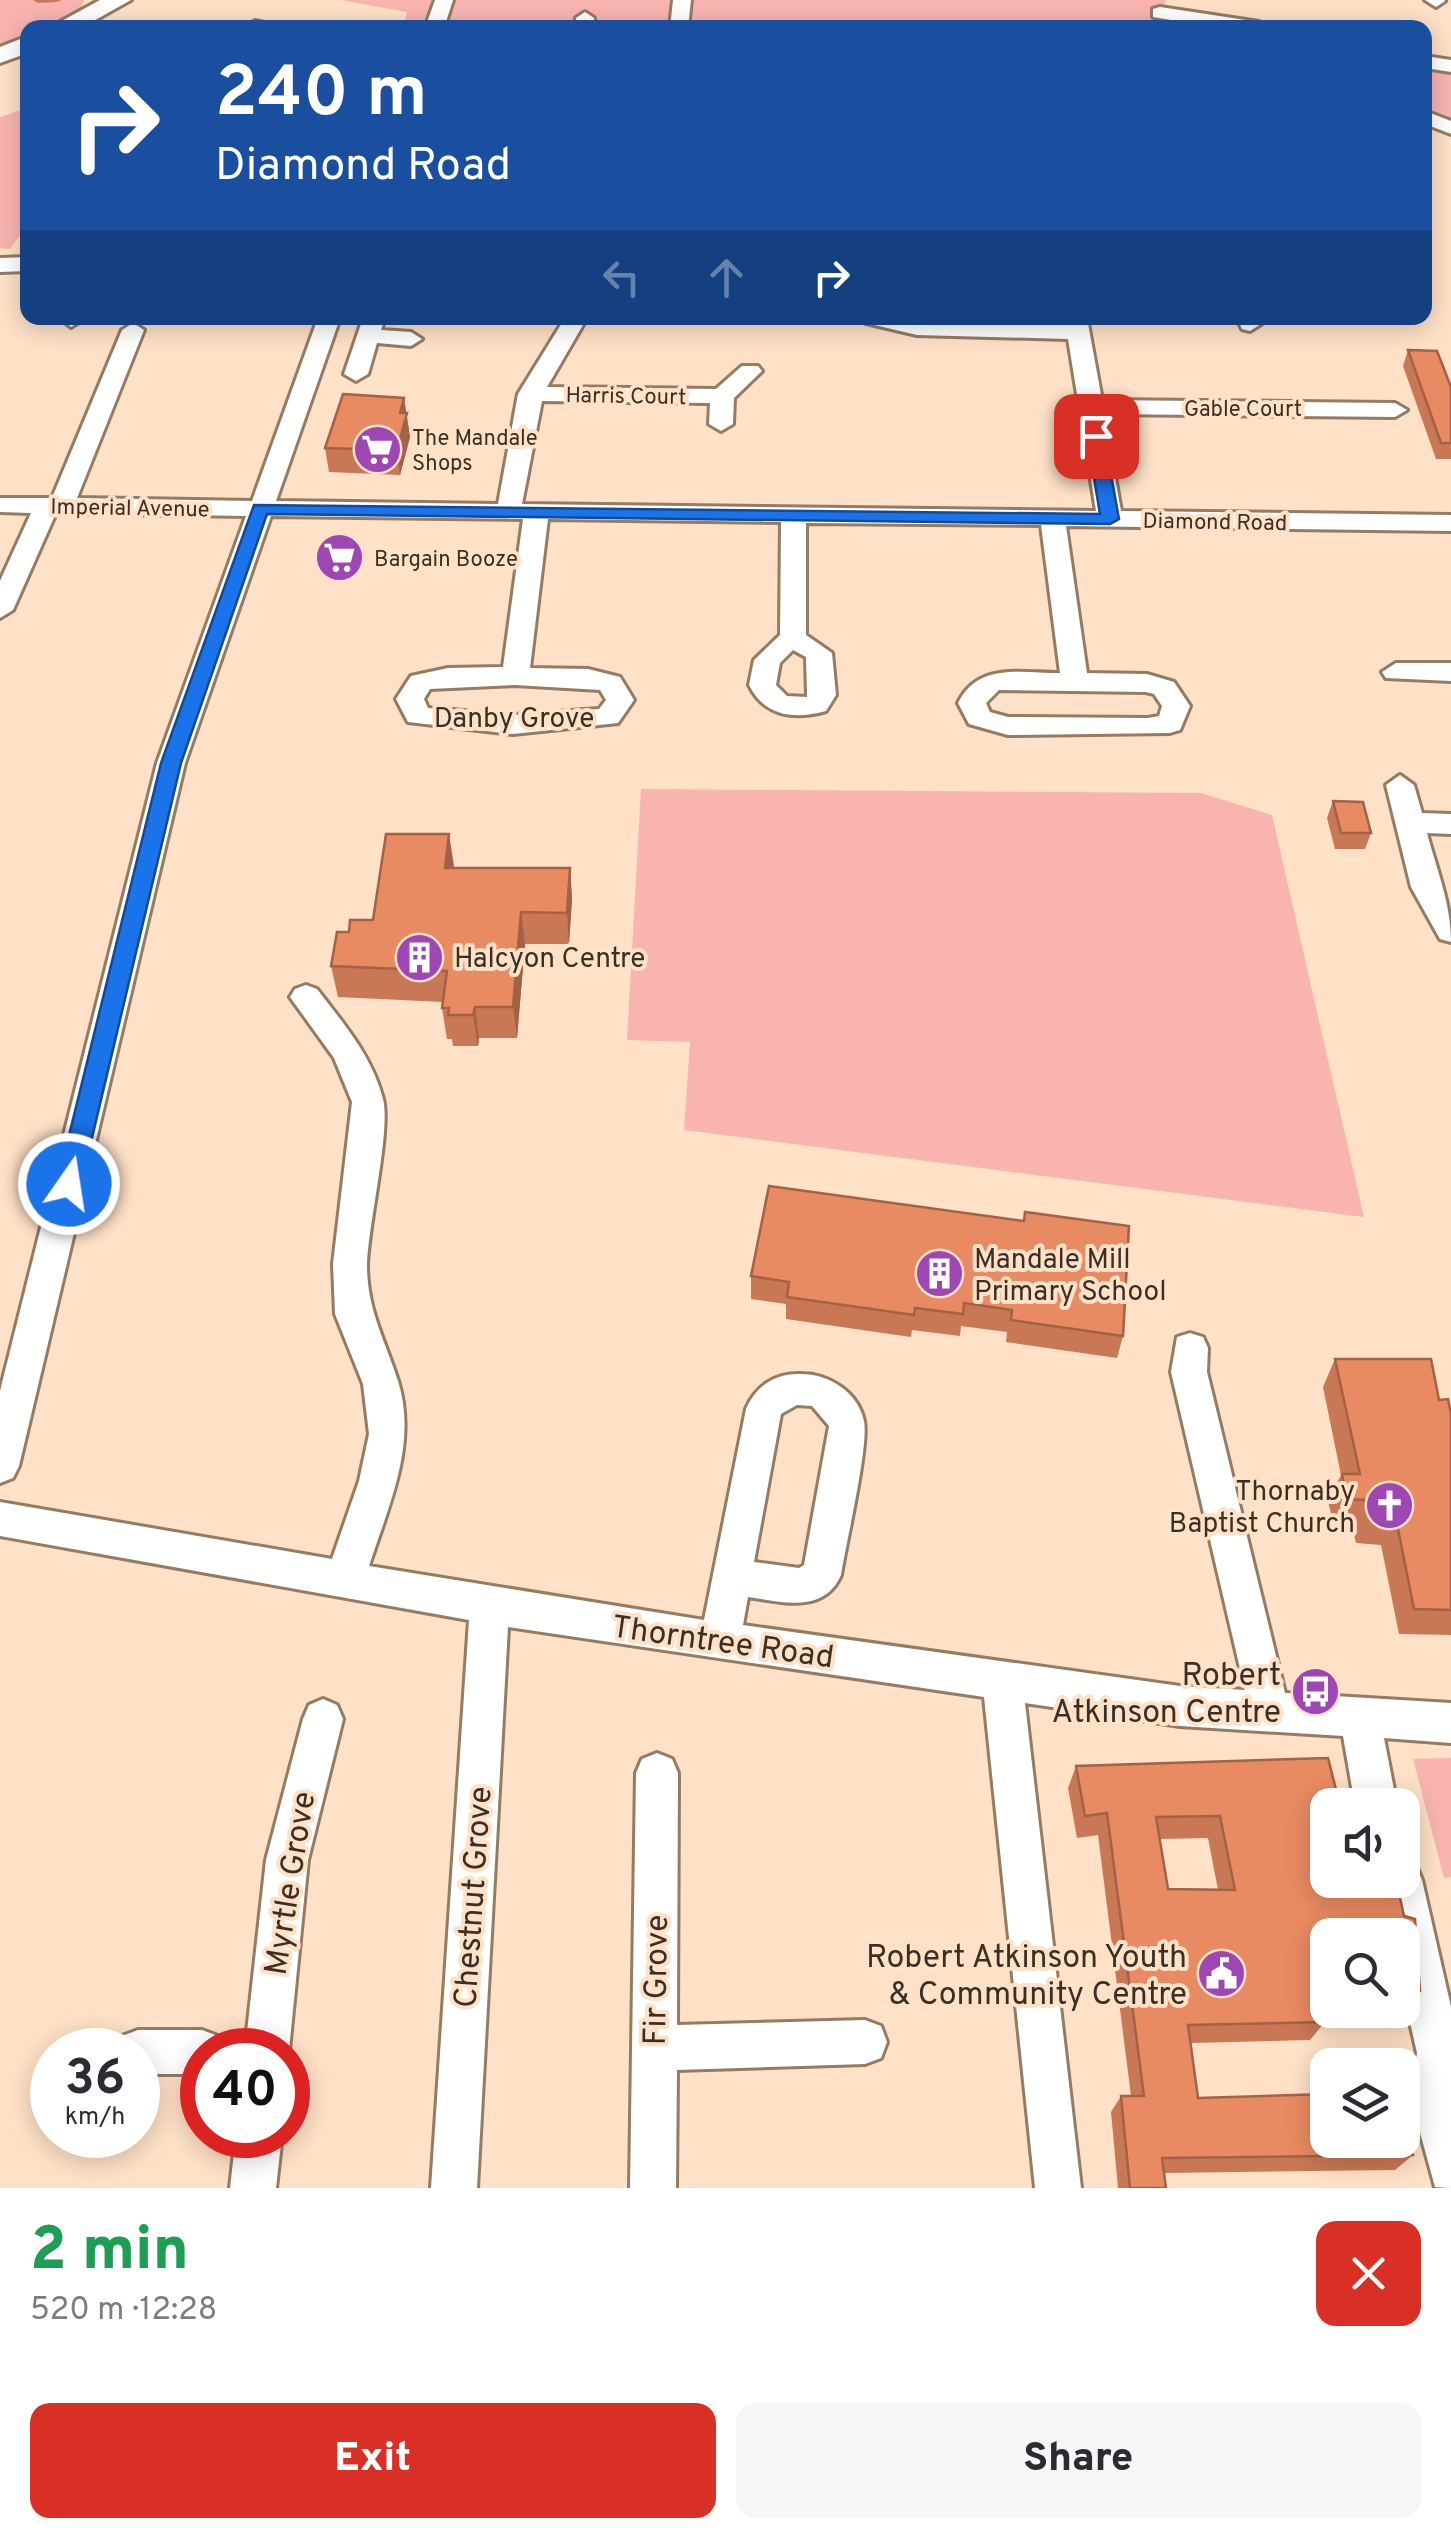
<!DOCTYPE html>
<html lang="en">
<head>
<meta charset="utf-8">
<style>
  body { margin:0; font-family:Overpass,sans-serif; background:#f7f7f7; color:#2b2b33; height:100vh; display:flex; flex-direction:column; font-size:38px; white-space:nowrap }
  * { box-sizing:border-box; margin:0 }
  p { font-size:32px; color:#7c7c81 }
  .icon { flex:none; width:55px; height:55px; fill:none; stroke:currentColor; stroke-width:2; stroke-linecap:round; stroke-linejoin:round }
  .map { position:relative; height:2188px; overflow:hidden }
  .side { display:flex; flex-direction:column; background:#fff; flex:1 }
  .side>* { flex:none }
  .banner { position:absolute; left:20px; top:20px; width:1412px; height:305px; border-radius:20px; box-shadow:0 5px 25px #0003; background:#1a4fa0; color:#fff; overflow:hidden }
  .controls { position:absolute; left:1310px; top:1788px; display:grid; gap:20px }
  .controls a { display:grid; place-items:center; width:110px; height:110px; border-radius:20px; background:#fff; box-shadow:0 5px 25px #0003; font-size:50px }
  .speed { position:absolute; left:30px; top:2028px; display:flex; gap:20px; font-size:50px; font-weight:700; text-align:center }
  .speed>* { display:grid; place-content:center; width:130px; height:130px; border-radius:50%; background:#fff; box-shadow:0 5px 25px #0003; line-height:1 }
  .speed small { font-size:25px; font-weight:400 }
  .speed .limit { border:15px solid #d22; background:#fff; color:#111 }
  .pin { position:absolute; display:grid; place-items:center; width:85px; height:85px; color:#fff; margin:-42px; border-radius:20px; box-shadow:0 5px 15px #0006 }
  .me { position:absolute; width:110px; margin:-55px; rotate:13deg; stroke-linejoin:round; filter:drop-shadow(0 0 8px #0008) }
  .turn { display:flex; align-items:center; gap:35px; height:210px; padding:0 30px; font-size:45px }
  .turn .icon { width:130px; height:130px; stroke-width:2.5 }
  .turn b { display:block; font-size:70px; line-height:85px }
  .lanes { display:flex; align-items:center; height:95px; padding:0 30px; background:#0003; justify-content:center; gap:50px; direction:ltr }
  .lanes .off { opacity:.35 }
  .round { display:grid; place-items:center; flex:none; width:105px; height:105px; border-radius:20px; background:#f7f7f7 }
  .summary { display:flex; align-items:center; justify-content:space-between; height:170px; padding:0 30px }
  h1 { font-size:60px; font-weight:800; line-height:75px; color:#1e9e55 }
  .button { display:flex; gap:20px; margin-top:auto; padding:20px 30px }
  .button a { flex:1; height:115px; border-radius:20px; background:#d93025; color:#fff; font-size:40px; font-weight:800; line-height:115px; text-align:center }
  .button a+a { background:#f7f7f7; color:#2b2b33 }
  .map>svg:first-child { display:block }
  .green { fill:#f9b4b0 }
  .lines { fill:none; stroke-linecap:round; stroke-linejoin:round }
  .minor-casing { stroke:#957b62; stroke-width:6 }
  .major-casing { stroke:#957b62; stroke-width:6 }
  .minor { fill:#fff; fill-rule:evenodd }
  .major { fill:#fff; fill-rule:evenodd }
  .wall { fill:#c87854; fill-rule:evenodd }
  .shaded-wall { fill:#a36145 }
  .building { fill:#e98b62; stroke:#a36145; stroke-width:2.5; fill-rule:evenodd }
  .route { fill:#1a73e8; stroke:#114b97; stroke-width:2.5 }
  .labels { text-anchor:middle; stroke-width:8; stroke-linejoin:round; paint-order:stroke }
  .far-street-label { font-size:22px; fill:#3a2f25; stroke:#fee1c6 }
  .far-poi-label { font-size:22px; fill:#3a2f25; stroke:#fee1c6; text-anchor:start }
  .street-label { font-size:28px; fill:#3a2f25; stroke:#fee1c6 }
  .poi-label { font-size:28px; fill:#3a2f25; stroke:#fee1c6; text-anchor:start }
  .near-street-label { font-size:32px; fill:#3a2f25; stroke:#fee1c6 }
  .near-poi-label { font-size:32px; fill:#3a2f25; stroke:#fee1c6; text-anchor:end }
</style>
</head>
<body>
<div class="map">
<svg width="1451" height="2188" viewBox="0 0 1451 2188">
  <rect width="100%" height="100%" fill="#fee1c6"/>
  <path class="green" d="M0 0H84L78 15 51 27 28 28 27 38 0 51Z
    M341 0H1166L1164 7 1294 27 403 28 407 12Z
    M1425 55 1451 59V128L1425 117Z
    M27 108V226L10 249 0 248V117Z
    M641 789 1201 793 1272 815 1364 1217 684 1130 690 1042 627 1040Z
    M1451 1758V1877L1444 1878 1413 1759Z"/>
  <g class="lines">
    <defs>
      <path id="minor" d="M435 0H453L444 28H425Z
        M673 0H691L688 28H670Z
        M1425 0H1444L1445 1 1436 7Z
        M1160 7 1259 22 1268 28H1219L1153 17V9Z
        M585 12 594 18V28H576V18Z
        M255 21 269 24 271 28 246 27Z
        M1425 56 1451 60V72L1425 68Z
        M1425 111 1451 121V134L1425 124Z
        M28 257V271L0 272V258Z
        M60 318H82V320L71 327Z
        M318 318H340L276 501 498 504 518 394 565 318H587L547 387 716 389 742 366H758L762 371 734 398 733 424 721 431 709 424 710 403 542 401 522 504 1096 511 1068 339 917 335 866 323 863 318 1066 325 1065 318H1087L1102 400 1395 403 1407 410 1395 417 1104 414 1121 511 1451 515V531L1066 526 1087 673 1147 674 1174 682 1190 706 1180 730 1170 733 1008 735 969 724 958 703C978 662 1021 673 1060 673L1041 525 806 523V635L832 653 836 695 826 711C794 720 764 716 749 685L754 660 780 635 781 522 548 519 530 668 588 669 620 677 634 700 618 723 513 734 408 722 396 699 411 676 448 668 503 667 523 519 271 516 185 763 19 1466 13 1478 0 1483V1391L157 763 246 516 56 513 13 610 0 618V581L31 513 0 512V498H52L122 330 133 323 144 330 77 498 252 501ZM793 650 806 657 807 697 787 696 776 685 780 663ZM515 685 600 690 606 700 599 709 513 715 428 708 424 699 430 689ZM999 690 1146 692 1154 694 1162 706 1159 716 1148 718 1008 717 990 712 986 703Z
        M363 318H385L381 330 411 332 422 339 411 346 377 343 368 374 356 381 344 374Z
        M1237 318H1259L1261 324 1250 331 1242 329Z
        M1396 663H1451V681L1386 678 1382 672Z
        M1400 775 1414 785 1422 813 1451 814V834L1427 833C1437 871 1451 903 1451 942L1440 939 1411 887 1386 785Z
        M306 985 317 989C343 1023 372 1056 383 1099 391 1130 368 1225 367 1265 367 1310 385 1340 398 1381 418 1444 388 1507 369 1566L704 1620 746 1409C756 1386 775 1373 801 1374 829 1374 858 1392 864 1421 869 1446 846 1543 841 1575 824 1614 782 1602 748 1597L743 1625 1180 1686 1245 1690 1171 1372 1177 1337 1190 1333 1203 1337 1208 1348 1207 1372 1285 1693 1451 1703V1743L1384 1738 1397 1805H1355L1343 1736 1180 1726 1025 1703 1081 2188H1035L984 1697 508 1627 477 2188H431L469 1620 0 1536V1502L332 1559 359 1481 369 1434 363 1384 335 1314 333 1264 352 1102 334 1058 290 997 295 989ZM797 1405 812 1406 829 1426 804 1565 799 1568 754 1562 781 1414Z
        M323 1699 337 1705 343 1719 308 1860 289 2050 288 2055V2050H245L266 1860 303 1719 309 1705Z
        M657 1753 672 1759 678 1773 677 2025 865 2020 881 2026 887 2042 881 2058 865 2064 677 2070 676 2188H630L636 1773 642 1759Z
        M1402 1859 1416 1865 1422 1880 1451 2007V2188L1435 2187 1410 2096 1417 2053 1402 1987V1935H1391L1380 1880H1402Z
        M138 2030H202L218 2036 224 2050H202V2074H138V2050H116L122 2036Z
        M236 2135H282L276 2188H230Z"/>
      <path id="major" d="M100 0H131L81 28H49Z
        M28 36V53L0 63V47Z"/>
    </defs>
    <use href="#minor" class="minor-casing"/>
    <use href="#major" class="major-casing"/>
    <use href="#minor" class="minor"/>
    <use href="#major" class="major"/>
  </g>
  <path class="wall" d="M33 0H62L56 2 38 3Z
    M1408 350 1451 387V459H1436L1403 366Z
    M404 398 410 437 400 475 329 472 325 448Z
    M1333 801 1371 833 1365 849H1335L1327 818Z
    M454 868H570L572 899 569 944H525L517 1038H479L478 1046H453L452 1039H447L442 1008 443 1002 338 997 331 966 349 932 373 920Z
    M1025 1212 1123 1336 1117 1358 1006 1342 1007 1332 961 1326 960 1336 912 1330 911 1337 786 1319V1304L751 1299V1276L1023 1221Z
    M1335 1359 1439 1400 1451 1414V1635L1399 1634 1381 1545 1356 1543 1352 1526H1334L1328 1501 1341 1475 1323 1387Z
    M1328 1758 1340 1805H1328V1880H1396L1404 1916 1415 1919 1420 1991 1402 2009V1935H1328V2010H1365L1323 2011 1325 2022 1310 2040 1191 2043 1198 2098 1328 2094V2140H1402V2106L1413 2155 1395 2170 1164 2173 1166 2188H1118L1111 2112 1121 2096H1131L1098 1835 1077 1838 1068 1788 1076 1766ZM1208 1838 1218 1890 1168 1889 1159 1839Z"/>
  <path class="shaded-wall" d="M404 398 410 437 400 475 397 450 400 413Z
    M449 834 454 866 449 899 445 868Z
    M570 868 572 899 569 944 567 913Z
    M521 912 525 944 517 1038 513 1007Z
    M475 1007 479 1038 478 1046 473 1015Z"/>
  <path class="building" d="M1408 350 1437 351 1451 387V443H1441Z
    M343 394 404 398 400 413H407L397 450 325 448Z
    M1333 801 1363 802 1371 833H1341Z
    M386 834H449L445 868H570L567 913 521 912 513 1007H475L473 1015H448L449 1008H442L447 971 331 966 337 932H349L350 920H373Z
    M769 1186 1024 1221 1025 1212 1129 1226 1123 1336 1011 1320 1012 1310 964 1303 963 1314 915 1308 914 1315 787 1297 789 1282 751 1276Z
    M1335 1359H1431L1439 1400 1448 1399 1451 1414V1610L1414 1609 1396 1519 1370 1517 1366 1500 1347 1499 1342 1474H1360Z
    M1328 1758 1340 1805H1328V1880H1396L1404 1916 1415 1919 1420 1991H1402V1935H1328V1992H1320L1325 2022 1188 2025 1198 2098 1328 2094V2140H1402V2106L1413 2155 1162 2158 1166 2188H1130L1121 2096H1144L1107 1813 1085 1816 1076 1766ZM1220 1816 1235 1890 1168 1889 1156 1817Z"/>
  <path class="route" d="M1096 431 1104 436 1119 519 1110 524 267 514 181 763 81 1184 69 1193 61 1190 57 1184 161 763 254 505 1100 514 1087 436Z"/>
  <defs>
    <symbol id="supermarket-disc" viewBox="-11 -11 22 22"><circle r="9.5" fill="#9e47b4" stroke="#fee1c6"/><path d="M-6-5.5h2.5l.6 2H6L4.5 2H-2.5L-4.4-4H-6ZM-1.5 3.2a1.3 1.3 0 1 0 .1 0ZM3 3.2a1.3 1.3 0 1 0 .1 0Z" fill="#fff"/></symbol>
    <symbol id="building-disc" viewBox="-11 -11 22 22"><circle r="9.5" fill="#9e47b4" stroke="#fee1c6"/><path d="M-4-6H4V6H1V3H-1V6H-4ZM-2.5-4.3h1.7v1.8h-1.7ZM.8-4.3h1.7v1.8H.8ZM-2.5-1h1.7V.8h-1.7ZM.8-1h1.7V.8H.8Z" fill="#fff"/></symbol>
    <symbol id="church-disc" viewBox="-11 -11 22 22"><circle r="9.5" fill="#9e47b4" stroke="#fee1c6"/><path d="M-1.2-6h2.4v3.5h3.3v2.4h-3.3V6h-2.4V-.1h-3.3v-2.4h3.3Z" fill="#fff"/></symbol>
    <symbol id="bus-disc" viewBox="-11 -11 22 22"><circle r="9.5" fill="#9e47b4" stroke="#fee1c6"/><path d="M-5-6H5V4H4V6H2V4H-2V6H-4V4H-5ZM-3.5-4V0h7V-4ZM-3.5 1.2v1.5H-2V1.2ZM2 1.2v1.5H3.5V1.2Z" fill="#fff"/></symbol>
    <symbol id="civic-disc" viewBox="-11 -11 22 22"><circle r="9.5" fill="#9e47b4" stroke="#fee1c6"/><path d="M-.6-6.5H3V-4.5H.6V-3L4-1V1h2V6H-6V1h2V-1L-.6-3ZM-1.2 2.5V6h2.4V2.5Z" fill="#fff"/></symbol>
  </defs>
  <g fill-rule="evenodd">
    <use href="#supermarket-disc" x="350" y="422" width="55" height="55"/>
    <use href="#supermarket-disc" x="312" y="530" width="55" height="55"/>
    <use href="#building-disc" x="392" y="930" width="55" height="55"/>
    <use href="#building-disc" x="912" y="1246" width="55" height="55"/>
    <use href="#church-disc" x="1362" y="1478" width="55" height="55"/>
    <use href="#bus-disc" x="1288" y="1664" width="55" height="55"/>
    <use href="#civic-disc" x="1194" y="1946" width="55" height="55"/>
  </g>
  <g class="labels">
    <g class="far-street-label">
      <text transform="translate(626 395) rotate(1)" y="8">Harris Court</text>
      <text x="1243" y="416">Gable Court</text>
      <text transform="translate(130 507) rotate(1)" y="8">Imperial Avenue</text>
      <text transform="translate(1215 521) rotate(1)" y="8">Diamond Road</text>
    </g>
    <g class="far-poi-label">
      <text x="412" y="445">The Mandale<tspan x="412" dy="25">Shops</tspan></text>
      <text x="374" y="566">Bargain Booze</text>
    </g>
    <g class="street-label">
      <text x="514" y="727">Danby Grove</text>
    </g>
    <g class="poi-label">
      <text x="454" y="967">Halcyon Centre</text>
      <text x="974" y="1268">Mandale Mill<tspan x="974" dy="32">Primary School</tspan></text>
      <text x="1355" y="1500" text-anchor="end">Thornaby<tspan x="1355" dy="32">Baptist Church</tspan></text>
    </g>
    <g class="near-street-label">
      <text transform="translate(723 1641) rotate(8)" y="11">Thorntree Road</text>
      <text transform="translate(289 1883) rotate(-81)" y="11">Myrtle Grove</text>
      <text transform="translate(472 1897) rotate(-86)" y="11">Chestnut Grove</text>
      <text transform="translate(655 1980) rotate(-89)" y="11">Fir Grove</text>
    </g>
    <g class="near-poi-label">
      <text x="1281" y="1685">Robert<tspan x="1281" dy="37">Atkinson Centre</tspan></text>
      <text x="1187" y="1967">Robert Atkinson Youth<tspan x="1187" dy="37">&amp; Community Centre</tspan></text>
    </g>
  </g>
</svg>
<div class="controls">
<a><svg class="icon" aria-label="sound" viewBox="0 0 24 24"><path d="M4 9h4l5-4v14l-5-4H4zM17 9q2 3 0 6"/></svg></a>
<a><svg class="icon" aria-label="search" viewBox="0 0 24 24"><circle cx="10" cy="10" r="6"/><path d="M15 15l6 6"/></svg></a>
<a><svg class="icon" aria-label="layers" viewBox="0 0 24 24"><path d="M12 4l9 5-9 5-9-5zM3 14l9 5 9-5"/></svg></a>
</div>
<div class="speed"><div>36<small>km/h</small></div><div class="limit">40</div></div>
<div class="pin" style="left:1096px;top:436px;background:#d93025"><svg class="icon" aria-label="arrive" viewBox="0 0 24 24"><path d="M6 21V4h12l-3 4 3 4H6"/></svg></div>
<svg class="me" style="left:69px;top:1184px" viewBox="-20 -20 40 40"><circle r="17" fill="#1a73e8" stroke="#fff" stroke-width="3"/><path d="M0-11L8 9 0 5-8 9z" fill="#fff"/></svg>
<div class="banner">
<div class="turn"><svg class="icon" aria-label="right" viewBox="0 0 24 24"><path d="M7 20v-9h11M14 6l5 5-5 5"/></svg><div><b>240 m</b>Diamond Road</div></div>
<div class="lanes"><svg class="icon off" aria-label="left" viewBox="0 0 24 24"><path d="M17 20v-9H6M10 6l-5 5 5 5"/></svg><svg class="icon off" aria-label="ahead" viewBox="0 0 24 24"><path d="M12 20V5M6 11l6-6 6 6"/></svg><svg class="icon" aria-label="right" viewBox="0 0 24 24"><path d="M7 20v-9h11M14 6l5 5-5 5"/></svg></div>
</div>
</div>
<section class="side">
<div class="summary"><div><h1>2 min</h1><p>520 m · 12:28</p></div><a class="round" style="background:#d93025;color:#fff"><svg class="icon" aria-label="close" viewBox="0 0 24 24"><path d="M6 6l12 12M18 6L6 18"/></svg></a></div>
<div class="button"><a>Exit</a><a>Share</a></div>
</section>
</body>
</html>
